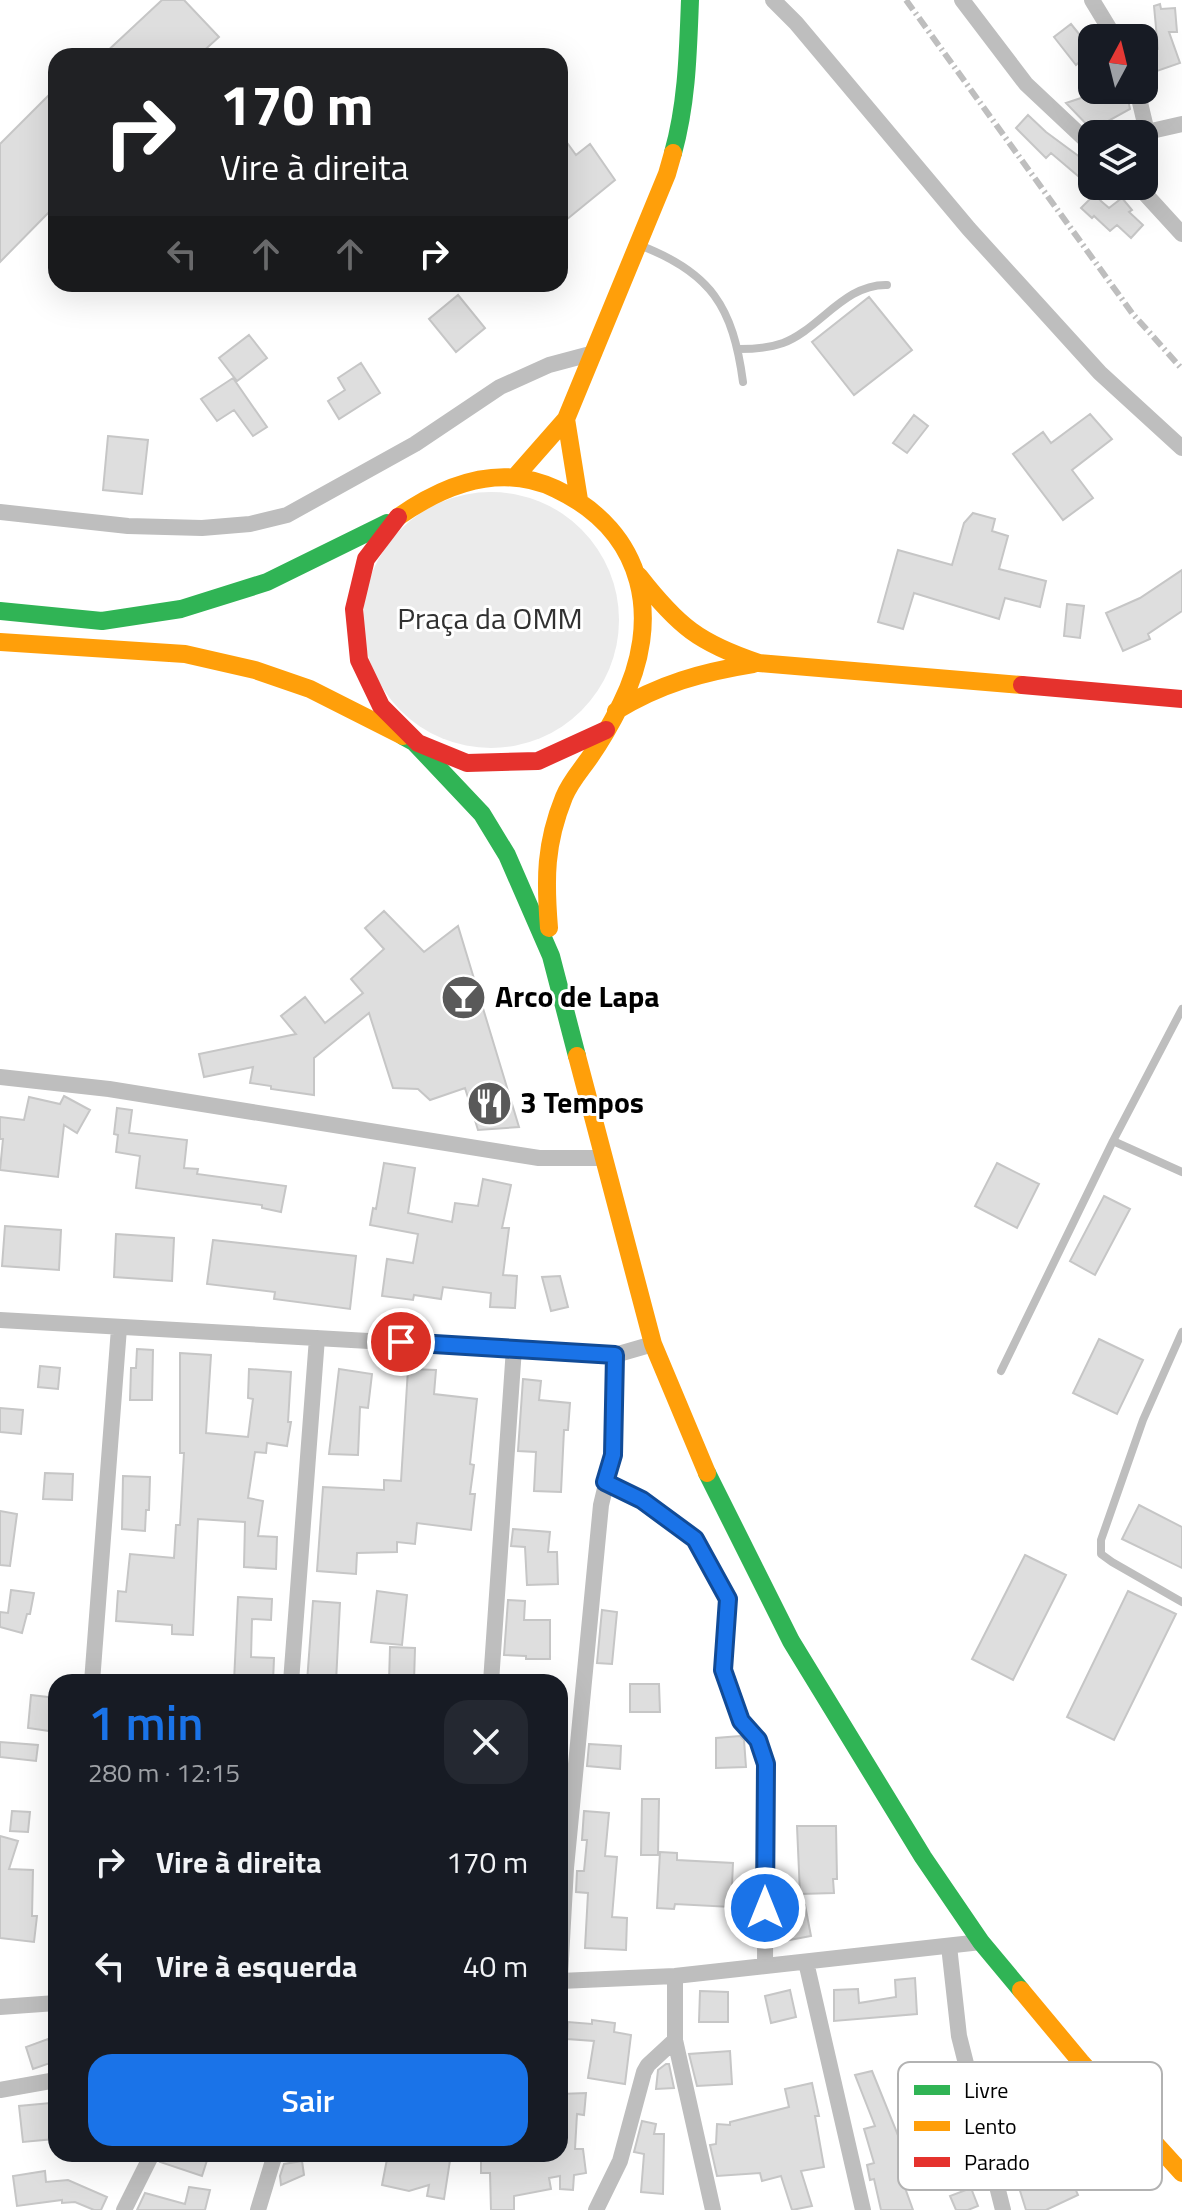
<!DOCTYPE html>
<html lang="pt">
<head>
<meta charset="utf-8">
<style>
  body { margin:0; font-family:"Titillium Web",sans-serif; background:#242831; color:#f1f3f6; height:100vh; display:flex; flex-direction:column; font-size:30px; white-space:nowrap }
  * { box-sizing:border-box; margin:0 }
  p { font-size:26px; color:#9ea1a6 }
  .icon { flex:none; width:44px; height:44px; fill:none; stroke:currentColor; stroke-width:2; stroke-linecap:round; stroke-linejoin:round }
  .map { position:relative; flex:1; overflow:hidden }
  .side { position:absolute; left:48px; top:1674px; width:520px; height:488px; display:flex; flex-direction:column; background:#171b24; border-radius:24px; box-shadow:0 8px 32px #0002 }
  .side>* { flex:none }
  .hud { position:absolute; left:48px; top:48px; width:520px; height:244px; border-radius:24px; box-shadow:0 8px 32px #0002; background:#202124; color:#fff; overflow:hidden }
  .needle { width:52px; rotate:7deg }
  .buttons { position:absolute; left:1078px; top:24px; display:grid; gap:16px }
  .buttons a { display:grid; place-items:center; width:80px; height:80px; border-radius:16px; background:#171b24; box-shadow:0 8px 32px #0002; font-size:40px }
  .pin { position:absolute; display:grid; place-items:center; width:68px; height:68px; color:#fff; margin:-34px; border:4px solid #fff; border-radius:50%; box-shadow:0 2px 8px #0007 }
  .me { position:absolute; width:88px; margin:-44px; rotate:0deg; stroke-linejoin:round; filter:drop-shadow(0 0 6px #0008) }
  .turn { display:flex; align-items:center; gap:28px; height:168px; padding:0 40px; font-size:36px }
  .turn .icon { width:104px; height:104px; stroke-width:2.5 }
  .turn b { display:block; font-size:56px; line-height:68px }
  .lanes { display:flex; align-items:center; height:76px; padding:0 40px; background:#0003; justify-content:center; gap:40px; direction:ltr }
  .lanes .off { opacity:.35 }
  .round { display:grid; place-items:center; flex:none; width:84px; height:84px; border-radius:24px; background:#242831 }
  .overview { display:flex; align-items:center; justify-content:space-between; height:136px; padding:0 40px }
  h1 { font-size:48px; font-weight:600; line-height:60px; color:#1a73e8 }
  .cta { display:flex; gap:16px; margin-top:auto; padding:16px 40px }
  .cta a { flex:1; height:92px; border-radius:24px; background:#1a73e8; color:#fff; font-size:32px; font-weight:600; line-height:92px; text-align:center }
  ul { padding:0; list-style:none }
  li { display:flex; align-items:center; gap:24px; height:104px; padding:0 40px }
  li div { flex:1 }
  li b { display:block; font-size:30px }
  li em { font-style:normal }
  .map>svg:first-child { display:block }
  .green { fill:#ebebeb }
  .building { fill:#dedede; stroke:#c6c6c6; stroke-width:2 }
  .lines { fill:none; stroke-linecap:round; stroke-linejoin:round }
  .lane { stroke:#bebebe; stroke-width:8 }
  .street { stroke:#bebebe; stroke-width:16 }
  .fast { stroke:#30b455; stroke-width:18 }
  .slow { stroke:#ff9f0a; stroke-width:18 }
  .jam { stroke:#e5322d; stroke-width:18 }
  .rail { stroke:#bebebe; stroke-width:6; stroke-dasharray:12 4 2 4; stroke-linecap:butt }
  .route-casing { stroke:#114b97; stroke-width:20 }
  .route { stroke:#1a73e8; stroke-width:14 }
  .labels { text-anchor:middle; stroke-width:6; stroke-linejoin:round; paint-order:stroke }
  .park-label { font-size:30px; fill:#313131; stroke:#fff }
  .poi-label { font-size:30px; font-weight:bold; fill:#000; stroke:#fff; text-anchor:start }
  .key { fill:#fff; stroke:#b2b2b2; stroke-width:2 }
  .key-label { font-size:22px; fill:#000 }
</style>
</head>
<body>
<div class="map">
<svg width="1182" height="2210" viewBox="0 0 1182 2210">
  <rect width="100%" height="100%" fill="#fff"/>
  <path class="green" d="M363 620a128 128 0 1 1 256 0a128 128 0 1 1-256 0Z"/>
  <path class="building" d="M162 0H184L219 37 198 56H102Z
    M1160 4 1161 9 1175 8 1177 32H1169L1180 63 1154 72 1148 53 1158 49 1154 6Z
    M1071 24 1092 50 1076 65 1054 37Z
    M56 88V205L0 262V144Z
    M1105 90H1126L1130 109 1092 130 1066 103Z
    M1028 115 1046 132 1092 166V172L1084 181 1051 153 1046 158 1016 128Z
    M560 133 576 155 590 144 615 180 560 225Z
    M1094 195 1109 208 1122 198 1132 210 1129 212 1143 225 1131 238 1117 225 1110 231 1094 216 1092 218 1081 208Z
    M458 295 485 328 456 352 429 319Z
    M869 297 912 350 854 395 812 342Z
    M249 335 267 358 237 381 219 358Z
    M361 363 380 393 339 419 328 401 345 390 338 378Z
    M233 378 267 427 253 436 234 410 217 421 201 399Z
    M1090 414 1112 439 1072 470 1093 498 1063 520 1013 454 1043 432 1051 443Z
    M914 415 928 426 907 453 893 443Z
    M108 436 148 440 142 494 103 490Z
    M973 513 995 519 992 531 1008 536 999 569 1046 581 1040 607 1005 598 999 619 914 593 903 629 878 622 898 550 952 565 964 523Z
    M1182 570V611L1148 634 1150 639 1123 651 1106 613 1140 598Z
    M1067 604 1084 606 1080 638 1064 636Z
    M384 911 424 952 458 926 519 1127 478 1130 465 1088 430 1100 418 1089 393 1088 369 1013 314 1058V1095L271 1089V1086L250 1083 253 1067 204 1077 199 1054 296 1034 281 1016 305 997 325 1023 363 993 351 979 384 949 365 928Z
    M64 1096 90 1110 77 1133 64 1125 58 1177 0 1170 3 1139H0V1117L24 1120 29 1097 60 1104Z
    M117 1108 132 1110 129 1133 187 1140 184 1168 198 1169 197 1174 286 1186 281 1212 262 1208V1205L136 1188 140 1156 116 1152 118 1135 114 1134Z
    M384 1163 415 1168 408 1213 452 1222 455 1203 478 1206 483 1179 511 1185 502 1228H509L503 1275 517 1276 515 1308 490 1307 491 1293 443 1287 441 1299 414 1295 413 1300 382 1296 387 1259 413 1263 418 1234 370 1225 373 1208 376 1209Z
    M997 1163 1039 1184 1017 1228 975 1206Z
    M1104 1196 1130 1209 1095 1275 1070 1261Z
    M5 1226 61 1230 59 1270 2 1266Z
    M116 1234 174 1238 172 1281 114 1277Z
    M213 1240 356 1256 350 1309 274 1299 275 1292 207 1284Z
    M560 1276 568 1307 551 1311 542 1277Z
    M1099 1339 1143 1360 1117 1414 1073 1393Z
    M137 1349 153 1350 152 1400H130L131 1368H136Z
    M180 1353 211 1355 206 1433 248 1437 253 1399 248 1398 249 1369 291 1372 288 1422H291L287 1446 267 1443 266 1453 255 1452 248 1498 263 1501 258 1536 277 1537 276 1569 244 1567 245 1522 198 1519 193 1635 172 1634V1625L116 1621 118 1591 126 1592 130 1554 174 1558 176 1525H180L184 1453H180Z
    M40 1366 60 1368 58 1389 38 1387Z
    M339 1369 372 1374 368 1408 360 1407 358 1455 329 1454Z
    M408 1369 436 1370 434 1394 477 1399 470 1464 474 1465 470 1494H475L471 1530 417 1523 415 1544 397 1542V1552L357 1553 356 1574 317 1571 323 1487 384 1490V1480L401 1481Z
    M523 1379 541 1381 539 1400 570 1403 568 1430H564L561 1492 534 1491 536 1452 518 1451Z
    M0 1408 23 1410 21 1434 0 1432Z
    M45 1473 73 1474 72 1500 43 1499Z
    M123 1476 150 1477 149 1510H146L145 1531 122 1529Z
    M1139 1505 1182 1527V1568L1122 1539Z
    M0 1511 17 1514 10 1566 0 1565Z
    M513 1529 550 1532 548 1552H557L558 1584 527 1585 525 1547 511 1546Z
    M1025 1555 1066 1575 1013 1680 972 1659Z
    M11 1590 34 1593 30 1614H27L22 1633 0 1627V1612L8 1613Z
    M377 1591 407 1595 402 1645 371 1642Z
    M1128 1591 1176 1614 1114 1740 1067 1717Z
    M238 1597 272 1599 271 1620 252 1619 251 1657 274 1658 273 1682H234Z
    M508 1600 525 1601 524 1620H550V1659H526V1656L504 1655Z
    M313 1601 340 1603 336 1682H307Z
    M602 1610 617 1612 612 1664 597 1663Z
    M390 1647 415 1648 414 1682H389Z
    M630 1684H659L660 1712H630Z
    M31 1695 56 1698V1732L28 1728Z
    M740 1736 744 1740 746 1767 716 1768V1738Z
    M0 1742 38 1745 36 1761 0 1757Z
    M589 1744 621 1746 620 1769 587 1766Z
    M642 1799H659L658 1855H641Z
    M12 1811 30 1812 28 1832 10 1831Z
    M584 1811 609 1813 605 1856 617 1857 612 1917 627 1918 626 1950 585 1948 588 1893 576 1892 577 1871H584L587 1840H582Z
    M797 1826H836L837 1879H833L834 1893 800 1894Z
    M0 1836 18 1841 9 1869 33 1870 32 1916H37L34 1942 0 1938Z
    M660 1852 677 1853V1860L733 1863 731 1907 675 1904 674 1909 657 1908Z
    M805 1905 811 1936 784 1941 779 1910Z
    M915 1978 917 2014 834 2021V1990L858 1989 859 2003 896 1997 895 1980Z
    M790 1990 796 2017 771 2023 765 1996Z
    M700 1991 728 1992V2022H699Z
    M592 2020 615 2023 614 2032 631 2035 625 2084 588 2078 594 2041 567 2039 568 2022 592 2024Z
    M48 2039 56 2061 33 2069 26 2047Z
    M730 2051 732 2084 697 2086 689 2054Z
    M666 2064H669L674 2088 656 2089 658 2070Z
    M872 2071 904 2150 900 2151 904 2173 900 2174 913 2210H881L874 2179 870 2180 867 2165 874 2163 864 2129 875 2126 855 2075Z
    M812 2083 819 2116H815L824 2167 801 2171 812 2206 792 2210 781 2176 762 2181 760 2173 717 2176 710 2145 716 2144 717 2124 730 2125V2122L789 2107 785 2089Z
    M586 2093 584 2115 577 2114 575 2149H583L586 2173 574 2175 573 2190 560 2189V2176L549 2178 551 2189 514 2196V2210H491L490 2173H481V2154H560V2094Z
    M50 2103 54 2139 23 2142 19 2106Z
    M642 2121 656 2124 654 2134H664L663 2194 641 2192 644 2154 634 2152Z
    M1055 2142 1068 2165 1066 2167 1078 2195 1046 2210H1026L1012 2165 1024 2162 1023 2160Z
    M163 2154H209L202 2176 160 2162Z
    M388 2154H451L444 2199 427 2196 429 2185 409 2191 382 2185Z
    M302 2161 304 2175 281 2185 280 2176 284 2164Z
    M45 2171 46 2182 68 2180 107 2197 101 2210H94L75 2202 62 2203V2200L17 2206 13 2176Z
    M189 2187 210 2190 205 2210H137L145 2193 185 2204Z
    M971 2188 978 2206 968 2210H956L950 2196Z"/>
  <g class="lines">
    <path class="lane" d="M639 245C711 272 733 307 743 382
      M739 349C753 349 769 348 783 343 820 329 844 284 887 285
      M1113 1141 1182 1172
      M1182 1332 1143 1420 1101 1540V1554L1112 1562 1182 1602
      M1001 1371 1113 1141 1182 1009"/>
    <path class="street" d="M773 0 796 23 969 229 1100 373 1182 448
      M962 0 1026 84 1092 146
      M1092 0 1115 38
      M1137 90 1147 132 1144 144
      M1147 132 1182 124
      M1138 186 1182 234
      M0 512 128 526 202 528 250 524 287 515 415 444 500 387 549 365 594 353
      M0 1077 109 1089 539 1158H604
      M0 1320 615 1355 653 1344
      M605 1482 642 1500 695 1539 728 1599 723 1670 741 1721 758 1740 766 1764 765 1966
      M92 1682 119 1328
      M291 1682 317 1338
      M491 1682 514 1348
      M949 1946 959 2036 1003 2210
      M806 1962 863 2210
      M675 1976V2040L713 2210
      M560 1977 566 1868 601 1505 613 1455 615 1355
      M560 1981 675 1976 981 1942
      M0 2007 56 2003
      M0 2090 56 2080
      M124 2210 152 2154
      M258 2210 275 2154
      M596 2210 620 2161 644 2072 648 2065 675 2040"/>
    <path class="fast" d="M673 153C687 103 688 52 690 0
      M0 611 102 621 181 609 267 582 387 523
      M403 736 414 742 482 814 507 855 551 956 577 1056
      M707 1473 791 1641 923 1857 981 1942 1021 1990"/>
    <path class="slow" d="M566 419 579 500
      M515 477 566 419 667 174 673 153
      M398 517C445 484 501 463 556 489 646 532 663 620 621 704 612 722 602 740 590 757 581 770 570 782 564 797 545 844 545 879 549 928
      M639 576C678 626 699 643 759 663L1022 685
      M0 642 185 654 255 670 310 689 403 736
      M616 711C659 684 703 672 753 664
      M577 1056 653 1344 707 1473
      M1021 1990 1081 2062 1182 2173"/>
    <path class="jam" d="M398 517 366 559 354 609 359 660 381 706 418 743 467 763 538 761 606 730
      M1022 685 1182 699"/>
    <path class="rail" d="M906 0 1132 313 1182 369"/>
  </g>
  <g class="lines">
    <defs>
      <path id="route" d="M401 1342 615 1355 613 1455 605 1482 642 1500 695 1539 728 1599 723 1670 741 1721 758 1740 766 1764 765 1908"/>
    </defs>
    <use href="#route" class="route-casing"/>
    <use href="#route" class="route"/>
  </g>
  <defs>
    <symbol id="bar-disc" viewBox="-11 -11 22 22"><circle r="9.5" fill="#595959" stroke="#fff"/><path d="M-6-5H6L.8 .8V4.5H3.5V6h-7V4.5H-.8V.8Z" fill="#fff"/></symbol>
    <symbol id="restaurant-disc" viewBox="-11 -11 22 22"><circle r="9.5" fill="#595959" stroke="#fff"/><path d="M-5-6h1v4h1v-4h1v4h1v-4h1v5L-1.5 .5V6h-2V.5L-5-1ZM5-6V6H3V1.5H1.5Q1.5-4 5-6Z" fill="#fff"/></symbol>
  </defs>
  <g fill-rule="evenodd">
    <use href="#bar-disc" x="438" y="972" width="51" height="51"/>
    <use href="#restaurant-disc" x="464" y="1078" width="51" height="51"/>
  </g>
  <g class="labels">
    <g class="park-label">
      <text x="490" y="629">Praça da OMM</text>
    </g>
    <g class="poi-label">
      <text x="495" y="1007">Arco de Lapa</text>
      <text x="520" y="1113">3 Tempos</text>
    </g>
  </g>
  <rect x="898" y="2062" width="264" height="128" rx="12" class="key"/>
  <rect x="914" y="2085" width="36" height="10" fill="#30b455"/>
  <rect x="914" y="2121" width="36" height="10" fill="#ff9f0a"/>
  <rect x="914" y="2157" width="36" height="10" fill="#e5322d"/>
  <g class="key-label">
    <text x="964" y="2098">Livre</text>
    <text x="964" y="2134">Lento</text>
    <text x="964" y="2170">Parado</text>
  </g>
</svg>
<div class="buttons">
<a><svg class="needle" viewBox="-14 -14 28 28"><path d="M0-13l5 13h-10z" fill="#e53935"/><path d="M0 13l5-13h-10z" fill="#9ea1a6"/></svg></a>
<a><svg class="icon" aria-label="layers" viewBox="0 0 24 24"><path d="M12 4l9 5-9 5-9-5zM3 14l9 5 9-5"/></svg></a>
</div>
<div class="pin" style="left:401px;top:1342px;background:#d93025"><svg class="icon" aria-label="arrive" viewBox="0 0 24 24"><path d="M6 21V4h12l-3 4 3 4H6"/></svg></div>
<svg class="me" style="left:765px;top:1908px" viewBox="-20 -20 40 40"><circle r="17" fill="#1a73e8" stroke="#fff" stroke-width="3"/><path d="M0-11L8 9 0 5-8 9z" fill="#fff"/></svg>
<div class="hud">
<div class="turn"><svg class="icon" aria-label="right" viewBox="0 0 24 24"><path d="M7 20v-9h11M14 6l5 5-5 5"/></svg><div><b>170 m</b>Vire à direita</div></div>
<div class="lanes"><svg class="icon off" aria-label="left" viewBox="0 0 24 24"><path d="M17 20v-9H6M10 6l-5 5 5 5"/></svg><svg class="icon off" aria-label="ahead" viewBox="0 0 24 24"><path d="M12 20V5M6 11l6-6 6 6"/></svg><svg class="icon off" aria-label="ahead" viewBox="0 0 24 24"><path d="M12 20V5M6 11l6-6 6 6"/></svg><svg class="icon" aria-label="right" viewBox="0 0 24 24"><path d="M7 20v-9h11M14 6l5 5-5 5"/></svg></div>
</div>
<section class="side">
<div class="overview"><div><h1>1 min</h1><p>280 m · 12:15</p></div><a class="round"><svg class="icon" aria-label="close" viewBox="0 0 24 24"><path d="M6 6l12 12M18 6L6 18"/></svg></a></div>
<ul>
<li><svg class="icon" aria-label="right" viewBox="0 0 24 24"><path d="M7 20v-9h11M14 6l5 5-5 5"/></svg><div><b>Vire à direita</b></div><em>170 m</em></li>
<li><svg class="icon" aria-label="left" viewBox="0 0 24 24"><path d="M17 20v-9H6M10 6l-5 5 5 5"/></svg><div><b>Vire à esquerda</b></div><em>40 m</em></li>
</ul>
<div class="cta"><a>Sair</a></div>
</section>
</div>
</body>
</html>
